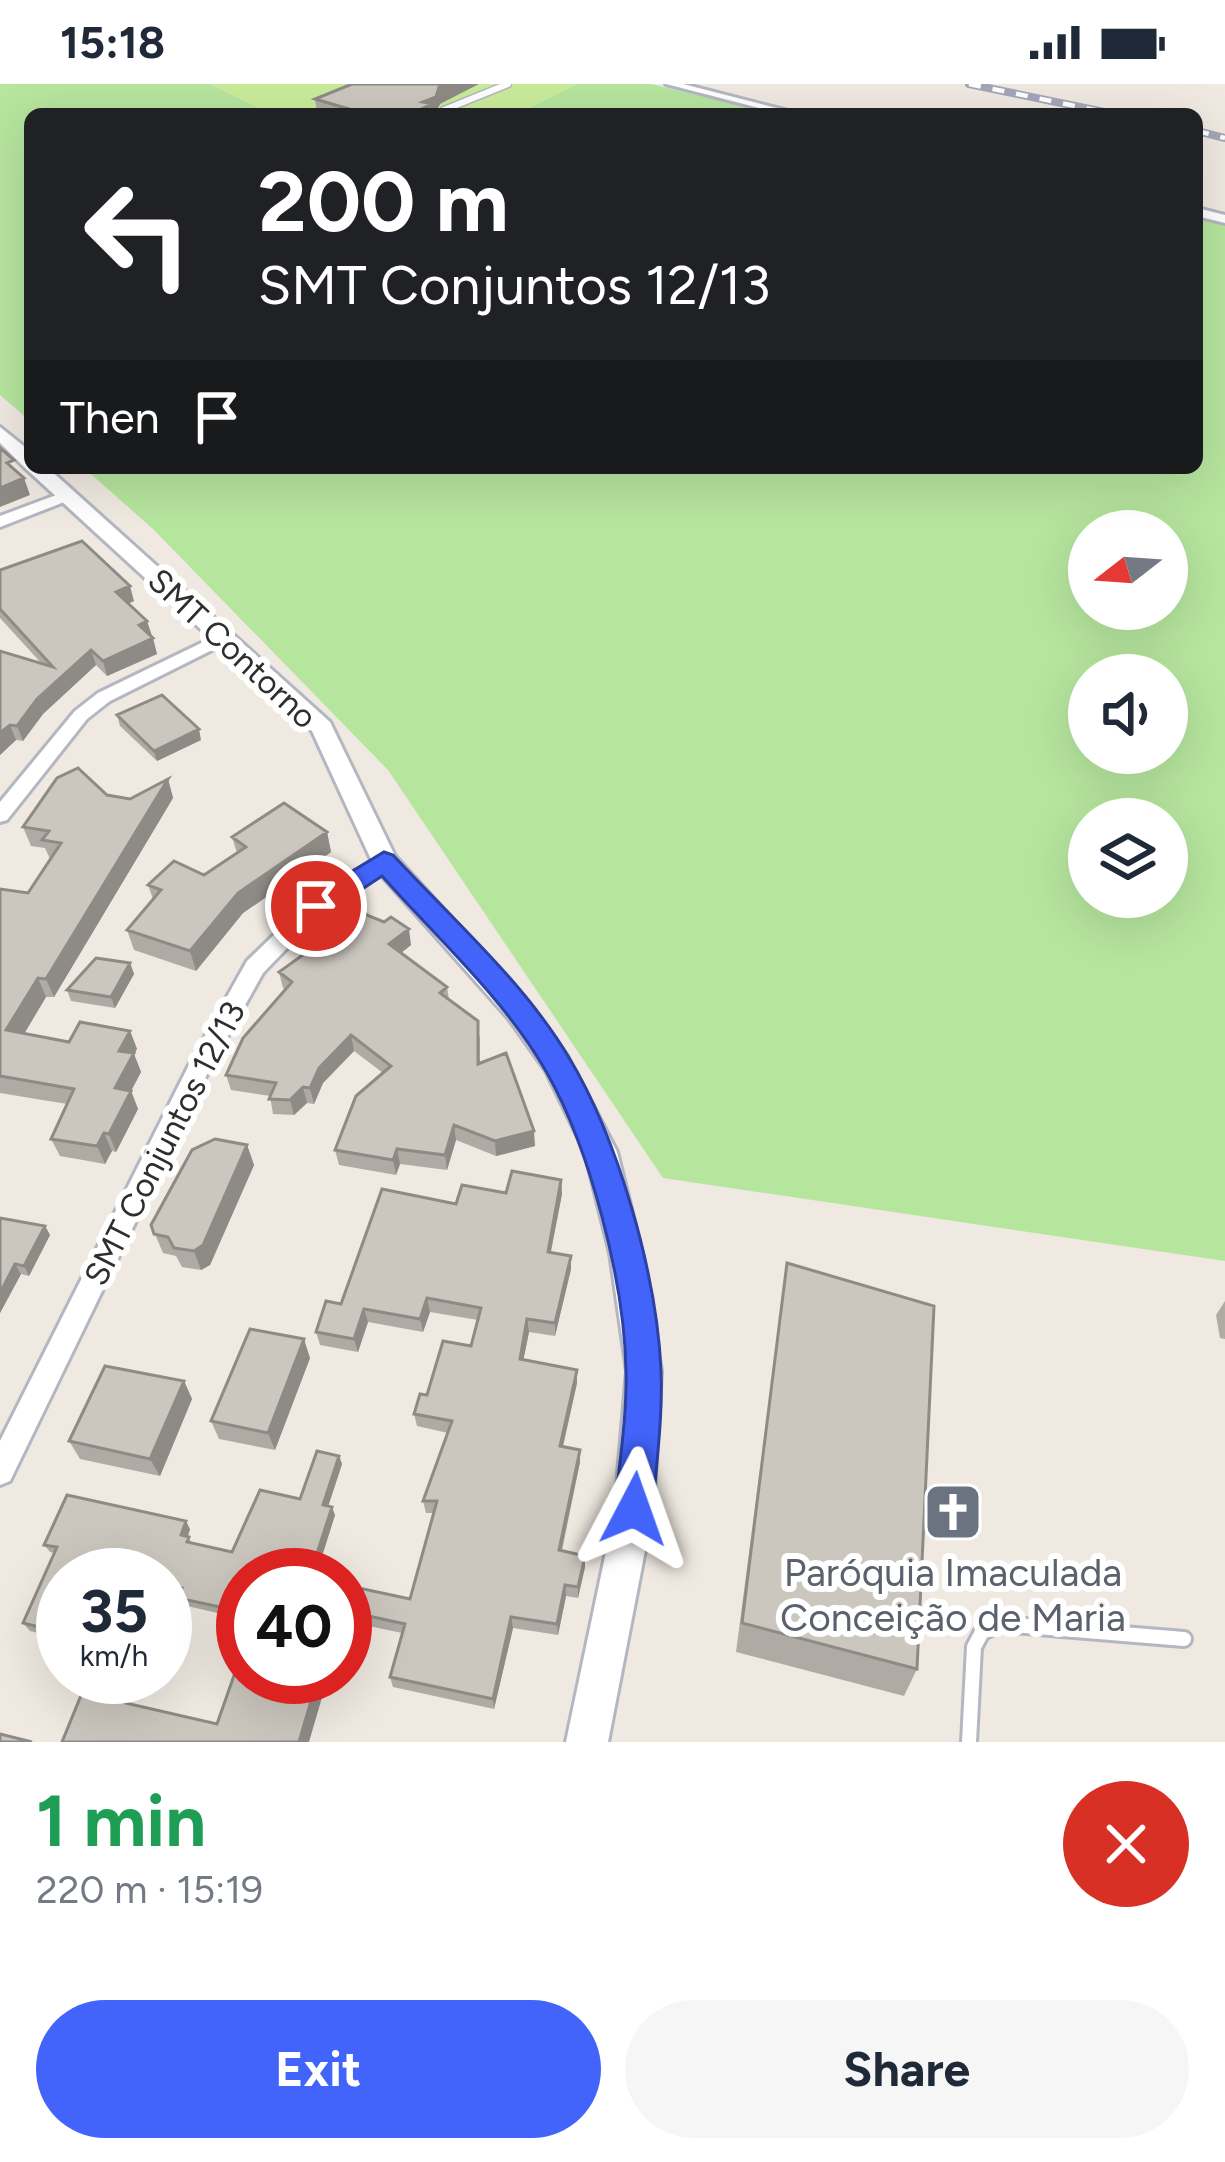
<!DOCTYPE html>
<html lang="en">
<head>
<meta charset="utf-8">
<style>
  body { margin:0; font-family:Figtree,sans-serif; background:#f6f6f7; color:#1f2937; height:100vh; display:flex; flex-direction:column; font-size:45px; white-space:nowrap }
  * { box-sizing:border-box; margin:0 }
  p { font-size:39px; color:#747a83 }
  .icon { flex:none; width:66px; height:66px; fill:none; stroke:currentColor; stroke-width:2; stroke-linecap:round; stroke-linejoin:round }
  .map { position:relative; height:1658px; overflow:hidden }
  .panel { display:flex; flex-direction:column; background:#fff; flex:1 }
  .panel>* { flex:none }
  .top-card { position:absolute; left:24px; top:24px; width:1179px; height:366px; border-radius:18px; box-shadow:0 12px 48px #0002; background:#202124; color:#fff; overflow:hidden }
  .needle { width:78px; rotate:253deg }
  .controls { position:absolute; left:1068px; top:426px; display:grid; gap:24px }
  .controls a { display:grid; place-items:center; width:120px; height:120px; border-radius:50%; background:#fff; box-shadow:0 12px 48px #0002; font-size:60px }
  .speed { position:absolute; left:36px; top:1464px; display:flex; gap:24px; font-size:60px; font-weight:700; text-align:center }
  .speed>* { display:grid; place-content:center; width:156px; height:156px; border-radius:50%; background:#fff; box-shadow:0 12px 48px #0002; line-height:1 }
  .speed small { font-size:30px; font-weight:400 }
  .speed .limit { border:18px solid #d22; background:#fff; color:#111 }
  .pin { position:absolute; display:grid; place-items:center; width:102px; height:102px; color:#fff; margin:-51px; border:6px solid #fff; border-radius:50%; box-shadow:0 3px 12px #0007 }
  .me { position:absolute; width:132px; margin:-66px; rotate:4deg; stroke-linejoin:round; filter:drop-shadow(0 0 9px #0008) }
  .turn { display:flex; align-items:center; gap:42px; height:252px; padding:0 36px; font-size:54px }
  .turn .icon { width:156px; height:156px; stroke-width:2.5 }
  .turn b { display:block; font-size:84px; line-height:102px }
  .then { display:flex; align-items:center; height:114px; padding:0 36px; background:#0003; gap:24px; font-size:45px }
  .round { display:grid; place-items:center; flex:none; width:126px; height:126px; border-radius:63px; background:#f6f6f7 }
  .headline { display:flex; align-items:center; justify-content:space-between; height:204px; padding:0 36px }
  h1 { font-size:72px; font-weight:700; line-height:90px; color:#1e9e55 }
  .action { display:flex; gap:24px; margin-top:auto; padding:24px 36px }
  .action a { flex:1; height:138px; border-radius:72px; background:#4264fb; color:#fff; font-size:48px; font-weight:700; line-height:138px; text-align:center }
  .action a+a { background:#f6f6f7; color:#1f2937 }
  .status { display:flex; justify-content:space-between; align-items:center; height:84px; padding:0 60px; background:#fff; direction:ltr }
  .status svg { height:33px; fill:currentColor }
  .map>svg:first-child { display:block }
  .green { fill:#b6e59e; fill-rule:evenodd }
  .pitch { fill:#c9ec9a }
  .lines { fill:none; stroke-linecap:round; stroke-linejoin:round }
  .service-far1-casing { stroke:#b4b7c1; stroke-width:9 }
  .service-casing { stroke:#b4b7c1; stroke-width:20 }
  .minor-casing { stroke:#b4b7c1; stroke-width:6 }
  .tertiary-casing { stroke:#b4b7c1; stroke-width:6 }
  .service-far1 { stroke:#fff; stroke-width:6 }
  .service { stroke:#fff; stroke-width:14 }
  .minor { fill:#fff; fill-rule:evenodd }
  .tertiary { fill:#fff; fill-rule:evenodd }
  .rail-casing { stroke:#a3a6b8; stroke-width:8 }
  .rail { stroke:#fff; stroke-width:4.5; stroke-dasharray:12; stroke-linecap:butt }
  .wall { fill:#afaba4 }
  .shaded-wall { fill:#8e8b86 }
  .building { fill:#cbc7bf; stroke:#8e8b86; stroke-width:3 }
  .route { fill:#4264fb; stroke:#2b41a3; stroke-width:3 }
  .labels { text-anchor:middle; stroke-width:12; stroke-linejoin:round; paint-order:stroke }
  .street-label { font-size:33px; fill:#2e2e2e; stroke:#fff }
  .near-worship-label { font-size:39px; fill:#5b616d; stroke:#fff }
</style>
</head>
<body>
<div class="status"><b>15:18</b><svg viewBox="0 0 49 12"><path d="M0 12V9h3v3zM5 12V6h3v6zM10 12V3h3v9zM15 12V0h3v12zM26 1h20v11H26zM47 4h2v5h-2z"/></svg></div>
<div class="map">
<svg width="1225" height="1658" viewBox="0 0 1225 1658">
  <rect width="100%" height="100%" fill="#efe9e1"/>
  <path class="green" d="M0 0H210L271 30H30V337L0 311Z
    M577 0H651L775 30H516Z
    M1197 132 1225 139V1177L663 1094 388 686 153 445 84 384H1197ZM1089 447H1167V525H1089ZM1089 591H1167V669H1089ZM1089 735H1167V813H1089Z"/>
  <path class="pitch" d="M210 0H577L516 30H271Z"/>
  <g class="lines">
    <defs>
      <path id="service-far1" d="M444 26 508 0"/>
      <path id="service" d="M969 1658 974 1563 982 1548 1000 1540 1184 1555"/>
      <path id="minor" d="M666 0H683L800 30H782Z
        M1197 124 1225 131V139L1197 132Z
        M67 407 72 409V415L0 443V432Z
        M224 548 230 549V557L110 617 87 635 7 736 0 738V718L75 627 98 609Z
        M384 770 391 772 394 777 391 782 323 827 263 889 211 982 10 1397 0 1401V1357L190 979 247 877 309 817Z"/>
      <path id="tertiary" d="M0 343 30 367V384H48L330 638 395 772 529 919 567 972 617 1068 642 1169 661 1287 653 1425 608 1658H566L615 1425 627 1287 610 1169 585 1068 546 987 509 935 375 784 312 647 23 382 0 359Z"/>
    </defs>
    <use href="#service-far1" class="service-far1-casing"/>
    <use href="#service" class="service-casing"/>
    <use href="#minor" class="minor-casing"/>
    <use href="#tertiary" class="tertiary-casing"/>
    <use href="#service-far1" class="service-far1"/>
    <use href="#service" class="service"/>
    <use href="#minor" class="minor"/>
    <use href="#tertiary" class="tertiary"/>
    <defs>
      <path id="rail" d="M969 0 1114 30
        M1197 47 1225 54"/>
    </defs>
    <use href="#rail" class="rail-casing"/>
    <use href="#rail" class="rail"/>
  </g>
  <path class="wall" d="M315 15 440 20 435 30H317Z
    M0 486 134 517 128 519 147 537 157 570 107 592 96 581 43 630 23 657 16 656 0 671V567L42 580 0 534Z
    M117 631 201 656 157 677 120 642Z
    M168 695 173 714 54 913H46L24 950 69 958 130 947 137 965 134 970 141 988 131 1007 138 1025 116 1068 112 1067 105 1080 60 1072 51 1055 67 1020 0 1009V805L28 809 50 775 45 764 31 762 23 743 107 711 130 715Z
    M327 748 331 768 243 829 196 887 134 866 127 846 153 815 148 801 204 791 237 769 232 753Z
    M320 841 411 861 401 869 447 903 449 915 480 953V979L535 1062 496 1072 456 1056 447 1086 400 1080 396 1091 339 1081 335 1066 383 989 354 967 323 999 314 1020 307 1019 294 1031 273 1030 270 1012 231 1006 226 991 286 906 283 904 279 888 323 856Z
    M130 879 134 890 115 924 71 917 67 906Z
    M247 1061 254 1081 210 1181 201 1186 182 1183 176 1172 163 1169 151 1141Z
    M561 1096 562 1110 551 1168 571 1172V1185L555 1252 529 1248 523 1276 577 1286V1299L563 1363 580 1366V1378L562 1467 585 1472V1483L578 1514 566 1512 558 1551 513 1544 494 1625 393 1603 390 1593 402 1549 345 1537V1501L410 1515 434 1429H426L423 1417 448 1349 417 1342 414 1330 427 1311 471 1262 478 1236 430 1228 423 1248 368 1238 358 1268 320 1261 316 1248 341 1220 456 1120Z
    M0 1134 45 1142 50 1151 29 1192 21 1190 0 1229Z
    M787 1179 917 1585 904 1612 736 1568Z
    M1225 1217V1255L1220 1254 1216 1231Z
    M310 1274 275 1366 219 1355 211 1337Z
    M184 1297 192 1315 160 1392 80 1375 69 1357Z
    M339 1372 342 1380 328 1422 335 1431 316 1491H243V1535L183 1521 178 1514 180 1510 165 1507V1491H63V1555L30 1547 23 1539 55 1469 50 1468 44 1461 190 1445 188 1453 192 1459 232 1468 300 1415Z"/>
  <path class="shaded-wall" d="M446 0H479L440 20 435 30H410L439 3Z
    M24 394 30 411 0 423V404Z
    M130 502 134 517 120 523 116 508Z
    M147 537 152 552 139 541Z
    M153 554 157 570 107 592 103 577Z
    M91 566 96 581 43 630 23 657 17 642 37 615Z
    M10 641 16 656 0 671V649Z
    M199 645 201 656 157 677 154 667Z
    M168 695 173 714 54 913 46 895Z
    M327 748 331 768 243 829 196 887 190 867 238 809Z
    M409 845 411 861 392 876 389 860Z
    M130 879 134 890 115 924 111 913Z
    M38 894 46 913 15 965 6 946Z
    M130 947 137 965 134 970 141 988 131 1007 138 1025 116 1068 109 1050 119 967Z
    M351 951 354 967 323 999 314 1020 310 1004 319 984Z
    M303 1003 307 1019 294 1031 290 1016Z
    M454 1041 456 1056 447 1086 445 1071Z
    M534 1047 535 1062 496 1072 495 1057Z
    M104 1049 112 1067 105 1080 97 1062Z
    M247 1061 254 1081 210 1181 201 1186 194 1167Z
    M397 1065 400 1080 396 1091 393 1076Z
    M561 1096 562 1110 548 1181V1168Z
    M45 1142 50 1151 29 1192 24 1182Z
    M571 1172V1185L555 1252V1239Z
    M15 1180 21 1190 0 1229V1209Z
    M427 1214 430 1228 423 1248 420 1235Z
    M364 1225 368 1238 358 1268 354 1255Z
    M527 1235 529 1248 521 1288 520 1275Z
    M304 1255 310 1274 275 1366 268 1349Z
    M577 1286V1299L560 1374V1362Z
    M184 1297 192 1315 160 1392 150 1375Z
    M580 1366V1378L559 1477V1466Z
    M339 1372 342 1380 326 1429 323 1421Z
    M332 1423 335 1431 316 1491H310Z
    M186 1437 190 1445 185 1459 181 1451Z
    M585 1472V1483L578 1514V1503Z
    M565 1501 566 1512 558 1551 557 1540Z
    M511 1533 513 1544 494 1625 493 1615Z
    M318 1593H328L309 1658H299Z"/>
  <path class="building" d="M352 0H446L439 3 436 13 423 18 433 20 410 30H366L315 15Z
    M0 364 14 376 7 379 24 394 0 404Z
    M82 457 130 502 116 508 147 537 139 541 153 554 103 577 91 566 37 615 17 642 10 641 0 649V567L53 583 0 525V486Z
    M162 611 199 645 154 667 117 631Z
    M78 684 107 711 130 715 168 695 46 895 38 894 6 946 69 958 80 938 130 947 119 967 134 969 115 1004 131 1007 109 1050 104 1049 97 1062 51 1055 74 1005 0 992V805L28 809 61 759 42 756 49 747 23 743 57 694Z
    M284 719 327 748 238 809 190 867 127 846 161 806 148 801 174 777 204 791 246 763 232 753Z
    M349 819 369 832 384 838 391 833 409 845 389 860 447 903 440 909 478 937V980L506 969 534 1047 495 1057 454 1041 445 1071 397 1065 393 1076 335 1066 356 1012 391 982 351 951 319 984 310 1004 303 1003 290 1016 269 1015 276 999 226 991 243 954 292 898 279 888 332 850 320 841Z
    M96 874 130 879 111 913 67 906Z
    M215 1055 247 1061 203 1161 194 1167 174 1164 168 1153 154 1150 151 1141 192 1066Z
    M512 1087 561 1096 548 1168 571 1172 555 1239 527 1235 520 1275 577 1286 560 1362 580 1366 559 1466 585 1472 578 1503 565 1501 557 1540 511 1533 493 1615 390 1593 405 1540 345 1527V1501L410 1515 437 1417H423L452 1337 414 1330 420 1310 427 1311 443 1257 471 1262 481 1224 427 1214 420 1235 364 1225 354 1255 316 1248 326 1217 341 1220 382 1105 456 1120 462 1101 506 1109Z
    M0 1134 45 1142 24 1182 15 1180 0 1209Z
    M787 1179 934 1222 917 1585 742 1539Z
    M250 1245 304 1255 268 1349 211 1337Z
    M105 1282 184 1297 150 1375 69 1357Z
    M317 1367 339 1372 323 1421 332 1423 310 1491 271 1489V1491H243V1528L178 1514 182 1504 165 1500V1491H123L107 1488 106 1491H63V1549L23 1539 57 1463 44 1461 67 1411 186 1437 181 1451 189 1453 187 1458 232 1468 260 1406 300 1415Z
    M237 1583 243 1584V1593H318L299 1658H62L82 1609 217 1640Z
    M0 1650 32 1658H0Z"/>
  <path class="route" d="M384 768 393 771C452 835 523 897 568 972 618 1054 657 1191 661 1287 663 1333 656 1380 653 1425L647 1439 634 1444 621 1439 615 1425C619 1380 627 1333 626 1288 625 1199 590 1065 547 989 505 915 437 854 382 792L326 829 316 832 302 822 306 815Z"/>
  <defs>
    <symbol id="church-square" viewBox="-11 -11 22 22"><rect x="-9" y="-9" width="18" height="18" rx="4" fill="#6b7280" stroke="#fff"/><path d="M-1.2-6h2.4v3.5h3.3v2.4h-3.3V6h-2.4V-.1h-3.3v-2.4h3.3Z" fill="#fff"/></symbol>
  </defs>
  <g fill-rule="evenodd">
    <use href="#church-square" x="920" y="1395" width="66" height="66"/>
  </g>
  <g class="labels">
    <g class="street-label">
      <text transform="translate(233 564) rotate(43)" y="12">SMT Contorno</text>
      <text transform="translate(164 1059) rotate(-63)" y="12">SMT Conjuntos 12/13</text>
    </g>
    <g class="near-worship-label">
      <text x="953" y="1502">Paróquia Imaculada<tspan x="953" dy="45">Conceição de Maria</tspan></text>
    </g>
  </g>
</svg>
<div class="controls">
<a><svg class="needle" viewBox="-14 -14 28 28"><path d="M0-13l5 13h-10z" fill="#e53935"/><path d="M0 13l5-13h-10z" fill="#747a83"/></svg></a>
<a><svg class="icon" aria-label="sound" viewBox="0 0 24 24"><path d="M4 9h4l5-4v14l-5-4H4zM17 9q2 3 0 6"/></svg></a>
<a><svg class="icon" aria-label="layers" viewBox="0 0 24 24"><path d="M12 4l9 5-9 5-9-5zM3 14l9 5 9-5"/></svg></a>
</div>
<div class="speed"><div>35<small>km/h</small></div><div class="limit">40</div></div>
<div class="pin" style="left:316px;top:822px;background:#d93025"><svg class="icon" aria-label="arrive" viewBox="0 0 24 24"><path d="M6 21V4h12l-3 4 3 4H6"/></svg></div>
<svg class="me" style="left:634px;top:1425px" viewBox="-20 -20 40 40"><path d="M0-17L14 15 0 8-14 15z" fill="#4264fb" stroke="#fff" stroke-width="4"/></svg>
<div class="top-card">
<div class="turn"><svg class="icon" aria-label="left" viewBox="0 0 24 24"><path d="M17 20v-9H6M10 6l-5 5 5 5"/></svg><div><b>200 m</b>SMT Conjuntos 12/13</div></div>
<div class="then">Then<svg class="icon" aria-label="arrive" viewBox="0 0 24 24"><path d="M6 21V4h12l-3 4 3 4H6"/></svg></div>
</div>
</div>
<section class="panel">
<div class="headline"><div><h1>1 min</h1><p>220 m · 15:19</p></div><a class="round" style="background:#d93025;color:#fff"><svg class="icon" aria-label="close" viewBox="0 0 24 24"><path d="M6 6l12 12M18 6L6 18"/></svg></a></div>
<div class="action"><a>Exit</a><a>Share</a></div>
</section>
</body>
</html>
